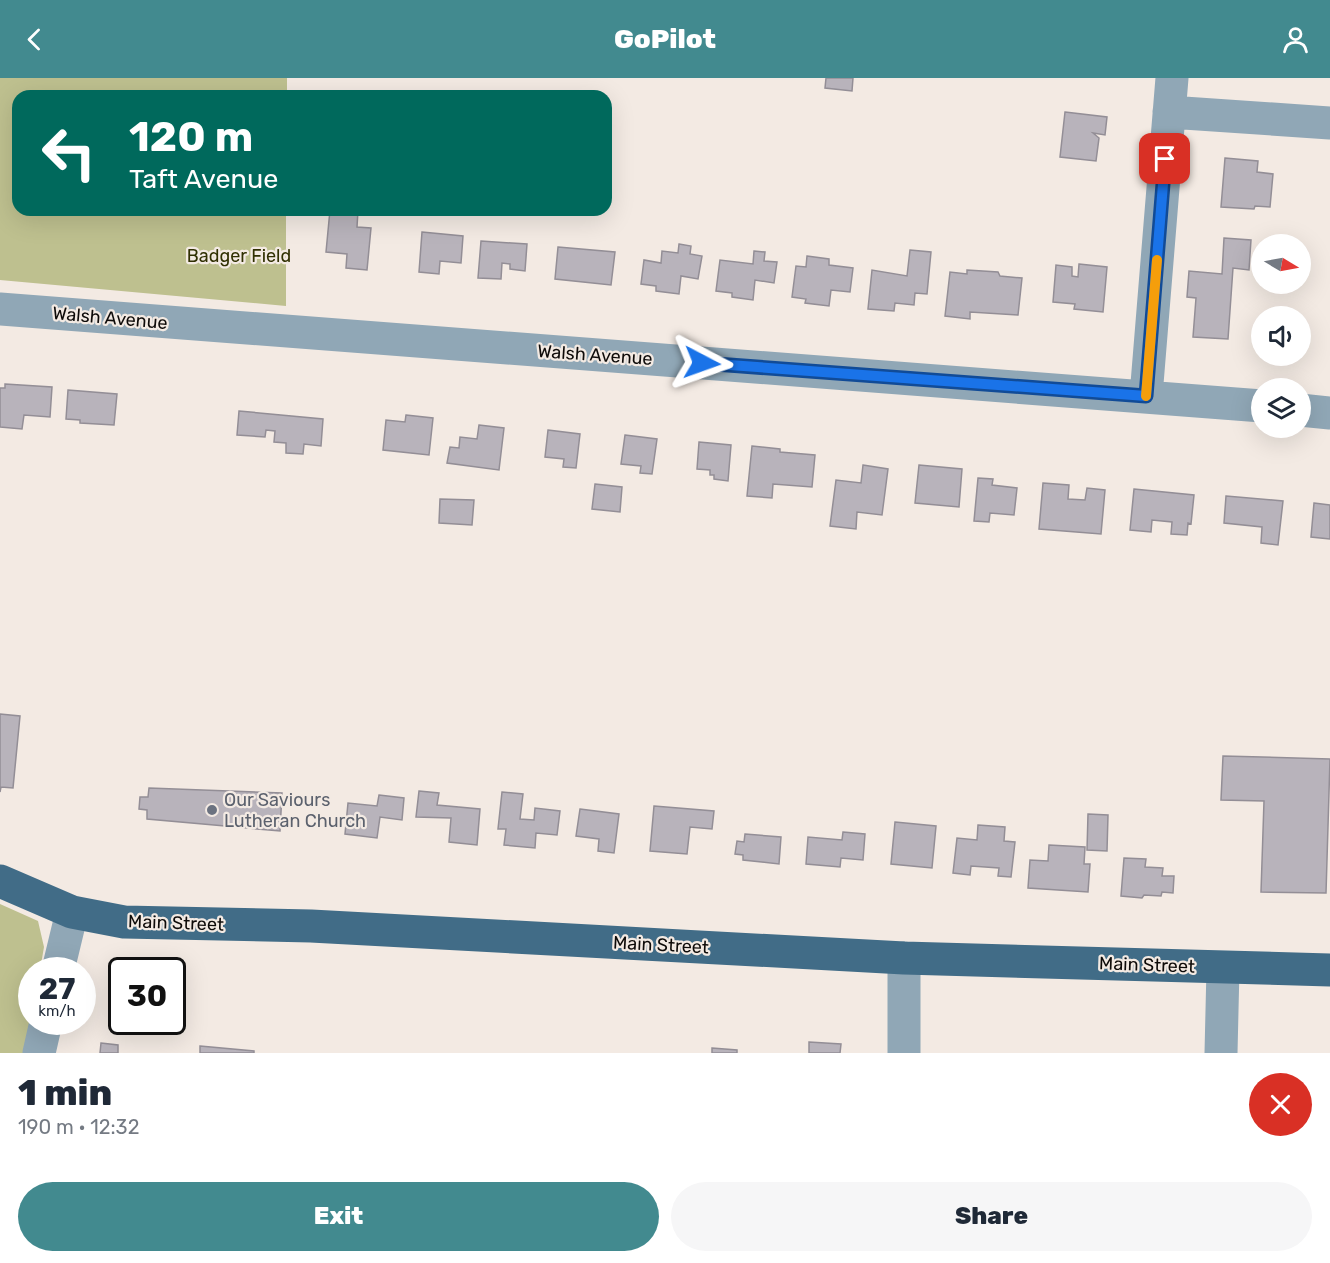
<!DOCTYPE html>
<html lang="en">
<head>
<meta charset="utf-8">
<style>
  body { margin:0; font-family:Rubik,sans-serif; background:#f6f6f7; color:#1f2937; height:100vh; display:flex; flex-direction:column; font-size:22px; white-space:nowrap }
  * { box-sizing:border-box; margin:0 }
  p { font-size:20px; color:#747a83 }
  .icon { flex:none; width:33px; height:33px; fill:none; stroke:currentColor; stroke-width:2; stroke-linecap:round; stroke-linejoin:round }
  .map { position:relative; height:975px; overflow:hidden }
  .details { display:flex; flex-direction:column; background:#fff; flex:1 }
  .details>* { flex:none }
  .top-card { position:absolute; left:12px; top:12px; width:600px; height:126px; border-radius:18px; box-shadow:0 6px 24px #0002; background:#00695c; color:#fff; overflow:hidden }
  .needle { width:39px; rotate:100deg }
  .fabs { position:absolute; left:1251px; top:156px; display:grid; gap:12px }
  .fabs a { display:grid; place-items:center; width:60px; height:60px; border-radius:50%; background:#fff; box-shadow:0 6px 24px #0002; font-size:30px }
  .speed { position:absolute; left:18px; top:879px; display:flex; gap:12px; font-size:30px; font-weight:700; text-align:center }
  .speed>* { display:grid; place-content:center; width:78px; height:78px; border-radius:50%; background:#fff; box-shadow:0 6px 24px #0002; line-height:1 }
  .speed small { font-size:15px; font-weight:400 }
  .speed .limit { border:3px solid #111; border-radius:9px; background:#fff; color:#111 }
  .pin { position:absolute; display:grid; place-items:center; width:51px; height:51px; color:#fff; margin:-26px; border-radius:12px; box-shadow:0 3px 9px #0006 }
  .me { position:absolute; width:66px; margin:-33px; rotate:94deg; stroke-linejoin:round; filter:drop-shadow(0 0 4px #0008) }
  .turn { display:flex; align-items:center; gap:21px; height:126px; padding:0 18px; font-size:27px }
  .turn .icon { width:78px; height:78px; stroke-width:2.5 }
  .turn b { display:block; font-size:42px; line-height:51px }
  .round { display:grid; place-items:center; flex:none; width:63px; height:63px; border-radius:32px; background:#f6f6f7 }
  .summary { display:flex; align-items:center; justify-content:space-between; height:102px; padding:0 18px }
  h1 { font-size:36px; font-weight:800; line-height:45px }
  .action { display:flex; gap:12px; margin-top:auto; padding:12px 18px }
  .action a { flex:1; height:69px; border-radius:36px; background:#428a8f; color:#fff; font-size:24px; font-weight:800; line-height:69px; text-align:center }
  .action a+a { background:#f6f6f7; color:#1f2937 }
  header { display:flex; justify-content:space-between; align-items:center; height:78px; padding:0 18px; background:#428a8f; color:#fff; font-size:27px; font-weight:800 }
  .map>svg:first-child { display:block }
  .green { fill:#bec08f }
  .building { fill:#b8b3bb; stroke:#938e96; stroke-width:1.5 }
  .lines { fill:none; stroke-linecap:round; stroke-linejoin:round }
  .minor { stroke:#90a7b6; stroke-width:33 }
  .major { stroke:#416c87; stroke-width:33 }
  .route-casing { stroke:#114b97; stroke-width:15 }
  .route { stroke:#1a73e8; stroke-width:10 }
  .slow { stroke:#f59e0b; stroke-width:10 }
  .worship-dot { fill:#6b7280; stroke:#f3eae3; stroke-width:2 }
  .labels { text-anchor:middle; stroke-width:4.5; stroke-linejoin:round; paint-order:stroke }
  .park-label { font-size:18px; fill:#303002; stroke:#f3eae3 }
  .street-label { font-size:18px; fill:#0e0b09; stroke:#f3eae3 }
  .worship-label { font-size:18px; fill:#5b616d; stroke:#f3eae3; text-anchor:start }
</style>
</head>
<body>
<header><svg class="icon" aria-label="back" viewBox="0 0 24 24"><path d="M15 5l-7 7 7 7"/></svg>GoPilot<svg class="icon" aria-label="person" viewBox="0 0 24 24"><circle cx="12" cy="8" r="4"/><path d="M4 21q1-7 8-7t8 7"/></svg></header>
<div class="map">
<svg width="1330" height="975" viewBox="0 0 1330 975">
  <rect width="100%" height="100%" fill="#f3eae3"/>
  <path class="green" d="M0 0H287V18H18V132H286V228L0 202Z
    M0 826 38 843 44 869 40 892H32V944L27 975H0Z"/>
  <path class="building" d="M826 0H853L852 13 825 10Z
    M1065 34 1107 39 1105 57 1093 55 1099 60 1096 83 1060 79Z
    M1225 80 1258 83 1257 94 1273 96 1270 129 1255 128 1254 131 1221 129Z
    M330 132H358L357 149 371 150 367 192 346 190 347 176 326 174Z
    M422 154 463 158 461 185 440 183 439 196 419 194Z
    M1224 160 1251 162 1249 192 1233 190 1228 261 1193 259 1196 220 1187 219 1189 193 1222 196Z
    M481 163 527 166 525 193 510 191V186L502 185 501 201 478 200Z
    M679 166 691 168 690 176 702 178 698 201 681 198 679 216 656 213V208L641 206 644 182 661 185 662 173 678 175Z
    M558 169 615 174 611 207 555 201Z
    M910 172 931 174 927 216 915 215 914 227 895 225 894 233 868 231 872 192 907 198Z
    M754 173 765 174 764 183 777 184 774 205 755 202 753 222 732 219V215L716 213 720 182 753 186Z
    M807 178 829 181V187L853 190 850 214 831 212 829 228 805 225 806 221 792 219 796 188 806 189Z
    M1079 186 1107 189 1103 234 1074 231 1075 226 1053 224 1056 187 1072 189V198L1078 199Z
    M967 192 998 194 1000 198 1022 200 1018 237 970 234V241L945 238 950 194 967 196Z
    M5 306 52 309 50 339 24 337 22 351 0 349V310H5Z
    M68 312 117 316 114 347 80 345V342L66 341Z
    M239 333 323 341 321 368 304 366 303 376 286 375V365L274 364 275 353 266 352 265 359 237 357Z
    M406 337 433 340 429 377 383 372 386 342 405 344Z
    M479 347 504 350 499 392 447 385 450 369 459 370 460 359 477 361Z
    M548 352 580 356 576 390 563 389 564 381 545 379Z
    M625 357 657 361 652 396 640 395 641 388 621 386Z
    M699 364 731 367 728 403 714 401V397H710V392L697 391Z
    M752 368 780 371V374L815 377 812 409 773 406 772 420 747 418Z
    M863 387 888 391 882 437 857 434 856 451 830 448 836 402 861 405Z
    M919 387 962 391 959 429 915 425Z
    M978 400 993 401 992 407 1017 410 1014 437 990 435 989 444 974 443Z
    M1043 405 1069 407 1068 421 1085 422 1087 410 1105 412 1101 456 1039 451Z
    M595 406 622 409 620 434 592 431Z
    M1134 411 1194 417 1191 446 1188 445 1187 457 1171 456 1172 444 1152 442 1151 454 1130 452Z
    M1226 418 1283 423 1278 467 1261 465 1262 449 1224 445Z
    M440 421 474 422 472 447 439 445Z
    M1314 425 1330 427V461L1311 459Z
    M0 636 20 638 13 710 1 709 0 714Z
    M1223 678 1330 681 1326 815 1261 814 1264 723 1221 722Z
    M149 710 282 715 280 753 147 741V732L139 731 140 719H148Z
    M419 713 439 715 437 727 480 731 477 767 449 764 451 740 416 739Z
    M502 714 523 716 520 741 534 742 535 730 560 733 557 757 536 755 535 770 504 767 506 751H498Z
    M379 717 404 720 402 742 380 739 377 760 345 756 348 725 377 728Z
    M654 728 714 733 712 751 690 749 687 776 650 773Z
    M580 731 619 736 614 775 598 773 599 761 576 758Z
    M1088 736 1108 737 1107 773 1087 772Z
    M895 744 936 748 932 790 891 786Z
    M978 747 1005 749 1004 763 1015 764 1011 799 998 798 999 790 971 788 970 797 953 795 957 760 977 762Z
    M843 754 865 756 863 782 841 780 840 789 806 786 808 759 842 762Z
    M745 756 781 759 779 786 743 782V777L735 776 737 763 744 764Z
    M1049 767 1085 769 1084 786H1090L1088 814 1028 810 1030 782 1048 783Z
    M1124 780 1146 781 1145 789 1163 790 1162 798H1174L1173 815 1162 814 1161 818 1144 817 1142 820 1121 818Z
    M809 964 841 966 840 975H809Z
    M101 965 118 967V975H100Z
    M200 968 254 973V975H200Z
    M712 970 737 972V975H712Z"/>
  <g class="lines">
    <path class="minor" d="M1169 34 1330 45
      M0 231 1262 328
      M1146 318 1172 0
      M1300 332 1330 335
      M58 892 72 834
      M39 975 46 944
      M904 975V880
      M1221 975 1223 890"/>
    <path class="major" d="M0 803 72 834 124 844 311 848 904 880 1330 892"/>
  </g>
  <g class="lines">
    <defs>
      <path id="route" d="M702 285 1146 318 1165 81"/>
    </defs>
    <use href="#route" class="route-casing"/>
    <use href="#route" class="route"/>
    <path class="slow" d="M1146 318 1157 182"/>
  </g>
  <circle class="worship-dot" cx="212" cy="732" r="6"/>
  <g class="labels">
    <g class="park-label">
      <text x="239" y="184">Badger Field</text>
    </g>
    <g class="street-label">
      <text transform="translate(110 240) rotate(5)" y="6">Walsh Avenue</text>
      <text transform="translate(595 277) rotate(4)" y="6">Walsh Avenue</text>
      <text transform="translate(176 845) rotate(2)" y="6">Main Street</text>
      <text transform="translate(661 867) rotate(3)" y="6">Main Street</text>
      <text transform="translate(1147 887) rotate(2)" y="6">Main Street</text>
    </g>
    <g class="worship-label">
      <text x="224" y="728">Our Saviours<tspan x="224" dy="21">Lutheran Church</tspan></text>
    </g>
  </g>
</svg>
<div class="fabs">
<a><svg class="needle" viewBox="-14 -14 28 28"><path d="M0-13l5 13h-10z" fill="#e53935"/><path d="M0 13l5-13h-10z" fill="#747a83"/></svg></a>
<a><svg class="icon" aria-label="sound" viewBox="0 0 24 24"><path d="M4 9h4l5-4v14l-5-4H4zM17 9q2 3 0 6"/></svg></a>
<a><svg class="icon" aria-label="layers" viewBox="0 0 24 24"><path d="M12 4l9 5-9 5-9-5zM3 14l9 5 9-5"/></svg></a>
</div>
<div class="speed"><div>27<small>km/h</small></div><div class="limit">30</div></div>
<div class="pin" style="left:1165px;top:81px;background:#d93025"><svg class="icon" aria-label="arrive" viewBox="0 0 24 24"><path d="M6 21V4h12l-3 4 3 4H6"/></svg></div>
<svg class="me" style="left:702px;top:285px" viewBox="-20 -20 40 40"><path d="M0-17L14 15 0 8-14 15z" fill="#1a73e8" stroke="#fff" stroke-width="4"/></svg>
<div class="top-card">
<div class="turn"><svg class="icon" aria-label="left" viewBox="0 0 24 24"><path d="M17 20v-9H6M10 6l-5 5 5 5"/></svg><div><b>120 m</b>Taft Avenue</div></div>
</div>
</div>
<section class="details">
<div class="summary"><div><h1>1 min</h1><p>190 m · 12:32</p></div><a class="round" style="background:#d93025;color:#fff"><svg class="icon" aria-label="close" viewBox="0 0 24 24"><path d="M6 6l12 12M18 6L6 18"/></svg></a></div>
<div class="action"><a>Exit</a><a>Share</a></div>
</section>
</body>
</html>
